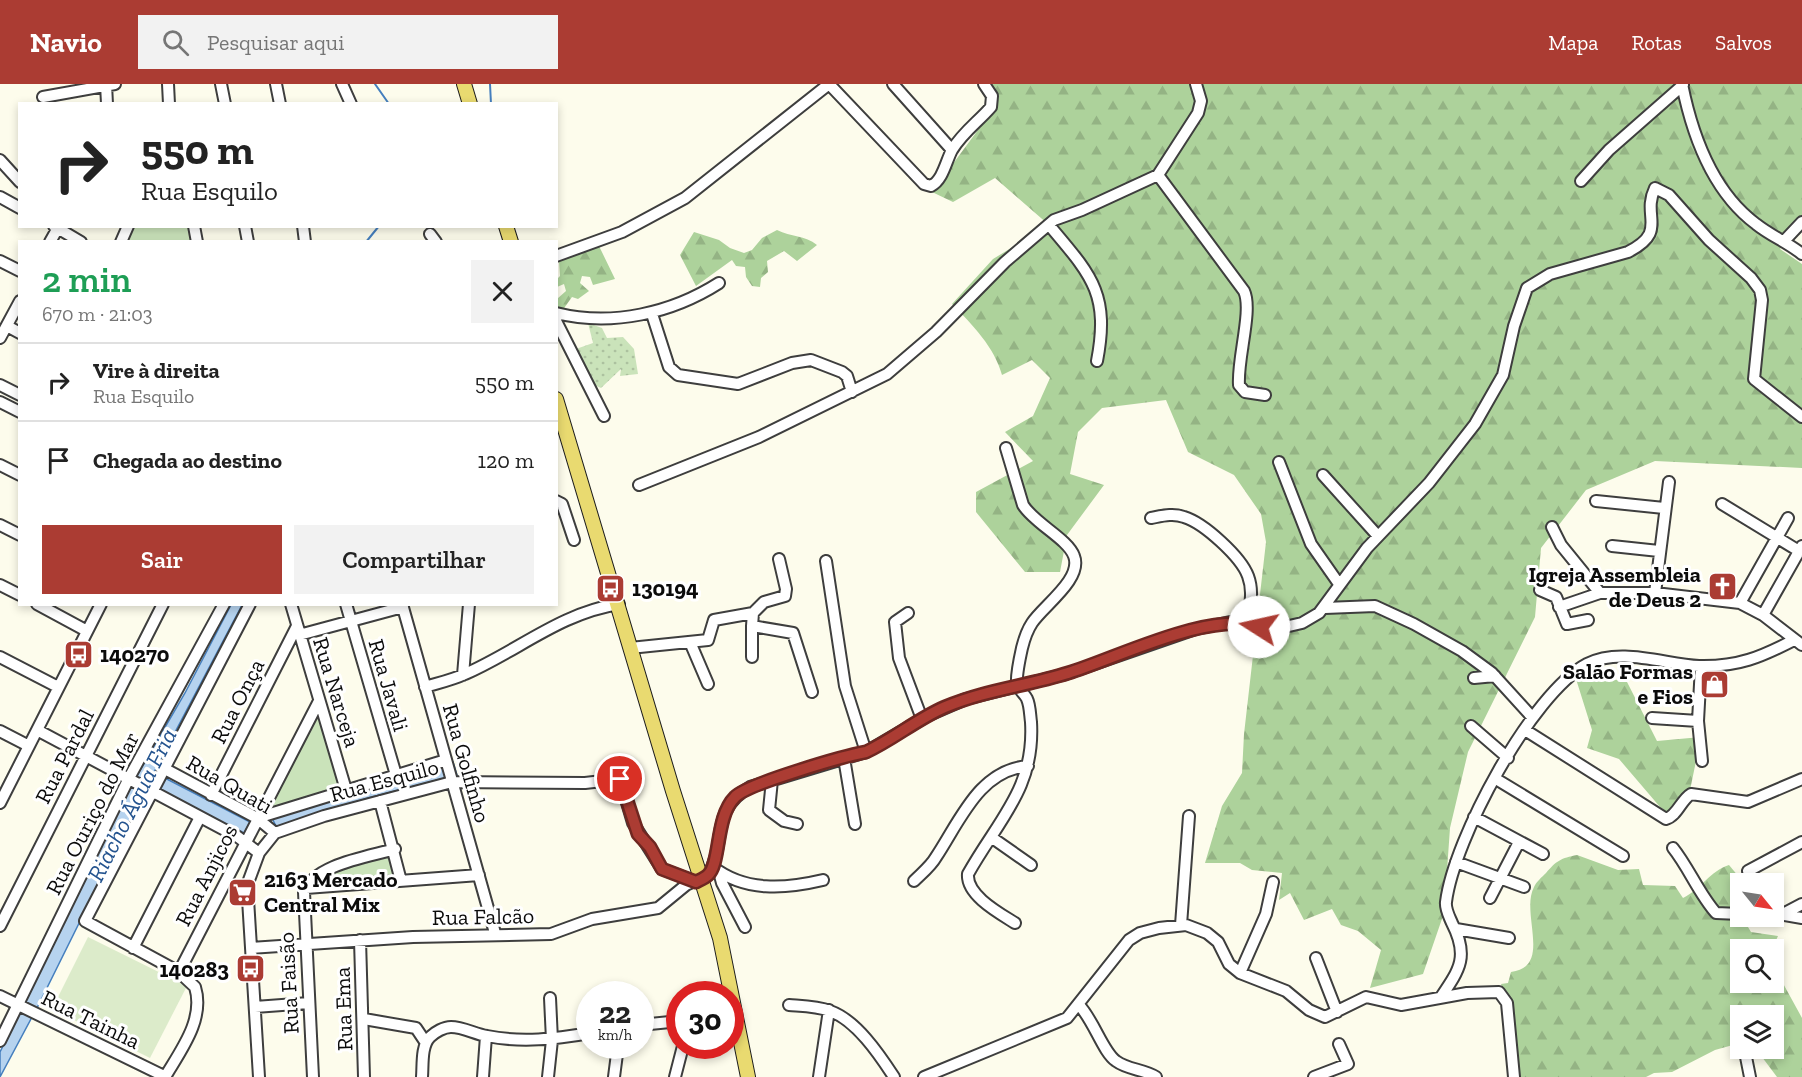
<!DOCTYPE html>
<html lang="pt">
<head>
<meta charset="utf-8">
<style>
  body { margin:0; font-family:"Zilla Slab",serif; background:#f2f2f2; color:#222; height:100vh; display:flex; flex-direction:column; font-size:22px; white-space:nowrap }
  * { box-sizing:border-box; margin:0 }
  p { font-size:20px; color:#767676 }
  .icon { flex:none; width:33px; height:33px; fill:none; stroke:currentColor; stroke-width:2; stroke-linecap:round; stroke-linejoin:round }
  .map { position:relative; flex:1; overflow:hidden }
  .drawer { position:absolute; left:18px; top:156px; width:540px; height:366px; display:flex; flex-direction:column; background:#fff; border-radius:0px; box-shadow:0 3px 9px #0003 }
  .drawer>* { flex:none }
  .top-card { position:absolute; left:18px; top:18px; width:540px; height:126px; border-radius:0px; box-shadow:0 3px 9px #0003; background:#fff; color:#222; overflow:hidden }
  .needle { width:39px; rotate:120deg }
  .fabs { position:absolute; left:1730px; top:789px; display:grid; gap:12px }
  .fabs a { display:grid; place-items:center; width:54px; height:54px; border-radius:0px; background:#fff; box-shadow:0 3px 9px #0003; font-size:30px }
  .speed { position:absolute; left:576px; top:897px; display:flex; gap:12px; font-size:30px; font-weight:700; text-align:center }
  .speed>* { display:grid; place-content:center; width:78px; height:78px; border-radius:50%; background:#fff; box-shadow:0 3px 9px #0003; line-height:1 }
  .speed small { font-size:15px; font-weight:400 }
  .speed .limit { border:9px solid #d22; background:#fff; color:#111 }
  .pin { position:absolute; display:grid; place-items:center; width:51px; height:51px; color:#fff; margin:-26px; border:3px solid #fff; border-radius:50%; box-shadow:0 2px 6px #0007 }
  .me { position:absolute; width:66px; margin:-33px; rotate:280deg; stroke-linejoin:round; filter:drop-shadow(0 0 4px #0008) }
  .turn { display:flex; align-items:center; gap:21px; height:126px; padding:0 24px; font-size:27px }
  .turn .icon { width:78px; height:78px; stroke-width:2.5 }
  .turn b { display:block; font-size:42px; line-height:51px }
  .round { display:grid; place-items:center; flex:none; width:63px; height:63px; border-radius:0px; background:#f2f2f2 }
  .head { display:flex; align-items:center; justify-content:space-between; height:102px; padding:0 24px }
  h1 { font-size:36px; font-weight:600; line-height:45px; color:#1e9e55 }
  .action { display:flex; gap:12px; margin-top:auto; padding:12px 24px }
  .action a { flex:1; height:69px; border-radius:0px; background:#ab3c33; color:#fff; font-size:24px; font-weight:600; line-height:69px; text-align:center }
  .action a+a { background:#f2f2f2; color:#222 }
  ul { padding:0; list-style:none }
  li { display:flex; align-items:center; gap:18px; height:78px; padding:0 24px; border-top:2px solid #e0e0e0 }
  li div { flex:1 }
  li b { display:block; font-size:22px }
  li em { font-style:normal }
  header { display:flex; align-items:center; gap:36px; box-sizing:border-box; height:84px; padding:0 30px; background:#ab3c33; color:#fff }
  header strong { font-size:28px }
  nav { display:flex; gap:33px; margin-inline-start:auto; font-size:21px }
  .search { width:420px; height:54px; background:#f2f2f2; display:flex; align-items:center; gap:15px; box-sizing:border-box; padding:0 21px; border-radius:0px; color:#767676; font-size:22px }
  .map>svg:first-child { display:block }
  .grass { fill:url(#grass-dots) }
  .forest { fill:url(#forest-firs) }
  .park { fill:#cae3ba }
  .pitch { fill:#dcebca }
  .water { fill:#b6d3ef; stroke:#457fbe; stroke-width:1.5 }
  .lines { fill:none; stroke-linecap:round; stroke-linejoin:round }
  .stream { stroke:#457fbe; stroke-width:2 }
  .minor-casing { stroke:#3e3e3e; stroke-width:14 }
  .major-casing { stroke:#1c1c1c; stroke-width:16 }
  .minor { stroke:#fff; stroke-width:10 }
  .major { stroke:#e9da70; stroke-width:14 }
  .route-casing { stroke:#6f2721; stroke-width:15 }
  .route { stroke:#ab3c33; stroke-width:10 }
  .labels { text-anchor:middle; stroke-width:6; stroke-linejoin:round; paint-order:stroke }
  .poi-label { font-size:22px; font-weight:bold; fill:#0b0b0b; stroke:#fff; text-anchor:end }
  .street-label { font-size:22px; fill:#0b0b0b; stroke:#fff }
  .water-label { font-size:24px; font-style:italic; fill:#23538f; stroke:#fff }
</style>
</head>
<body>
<header>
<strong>Navio</strong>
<div class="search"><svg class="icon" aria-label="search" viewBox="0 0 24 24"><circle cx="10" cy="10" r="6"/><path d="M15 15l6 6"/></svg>Pesquisar aqui</div>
<nav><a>Mapa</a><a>Rotas</a><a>Salvos</a></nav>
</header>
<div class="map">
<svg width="1802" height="993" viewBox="0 0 1802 993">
  <defs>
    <pattern id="grass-dots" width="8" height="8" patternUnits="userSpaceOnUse" patternTransform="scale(1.5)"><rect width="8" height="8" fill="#cae3ba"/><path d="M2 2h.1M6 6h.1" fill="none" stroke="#acc19f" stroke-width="1.8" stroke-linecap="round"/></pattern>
    <pattern id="forest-firs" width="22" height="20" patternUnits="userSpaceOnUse" patternTransform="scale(1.5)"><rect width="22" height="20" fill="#add29b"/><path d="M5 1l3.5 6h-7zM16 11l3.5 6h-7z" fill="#94b384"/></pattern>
  </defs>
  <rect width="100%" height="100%" fill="#fdfcec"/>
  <path class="grass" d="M588 239 602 244 607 254 623 253 634 265 638 290 620 292 621 285 601 304 594 301 576 265 593 259Z"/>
  <path class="forest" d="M987 0H1802V137L1780 165 1802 180V384L1655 377 1586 406 1541 464 1535 533 1468 668 1450 744 1444 829 1423 890 1370 904 1381 866 1358 847 1341 841 1332 825 1304 836 1290 809 1279 816 1282 789 1252 786 1240 779H1205L1222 722 1242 689 1244 650 1266 458 1261 430 1234 391 1188 368 1166 316 1102 324 1078 348 1070 390 1104 401 1067 451 1060 488H1025L976 428V408L1033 377 1005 348 1033 332 1050 294 1032 276 1002 291C995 264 972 240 952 220L993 175 1049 141 995 94 953 118 932 108 998 19Z
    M777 146C791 153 805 151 817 161L797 177 784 167 767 177 768 188 761 194 760 203 752 202 746 193 745 183 736 182 732 176 696 202 680 171 694 148 719 156 730 164 744 169 752 166 762 154Z
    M599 162 615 195 593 201 590 193 582 192 580 199 589 207 578 215 572 213 562 227 557 225V215L566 207 564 200 557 203V195L560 192 559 177Z
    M1576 595 1626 596 1657 657 1701 653 1689 711 1673 732 1660 723 1619 675 1587 664 1592 646Z
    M1577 771 1618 786 1639 785 1643 801 1675 802 1683 814C1701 805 1710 787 1729 781L1744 799 1740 800V832L1749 833 1745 838 1751 848 1778 852 1772 865 1740 866V898H1773V881L1802 934V993H1777L1756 965 1773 964V932H1740V959L1715 966 1672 988 1654 989 1646 993H1520L1516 977 1515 935 1501 900 1508 899 1511 888C1553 883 1520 829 1534 803 1536 798 1542 793 1546 789 1556 777 1561 774 1577 771Z"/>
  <path class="park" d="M133 142 191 143 193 158H125Z
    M317 623 343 703 263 726Z
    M391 770 398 794 324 798 322 791 334 784Z"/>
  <path class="pitch" d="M88 853 187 902 150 974 52 925Z"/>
  <path class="water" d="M231 521H242L153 690 36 926 23 920 128 707 185 609Z
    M453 678 457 691 368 714 277 744 271 732Z
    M163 693 250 738 244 749 157 706Z
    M21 927 32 933 0 993V968Z"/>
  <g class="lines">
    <path class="stream" d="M375 0 389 20
      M490 0 491 20
      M366 158 379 142"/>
    <defs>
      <path id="minor" d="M106 0 107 20
        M168 0 169 20
        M221 0 225 20
        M276 0 280 20
        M342 0 351 20
        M829 0 924 100 931 102C943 96 946 77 952 66 963 48 978 38 991 23L992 12 984 0
        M893 0 952 66
        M1682 0C1692 50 1713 108 1756 140 1771 152 1787 158 1802 170
        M43 13 115 0
        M0 76 20 98
        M1158 91 1244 207C1253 226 1237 275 1239 301L1245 308 1265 311
        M1581 97 1609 66 1683 1
        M0 113 20 124
        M1049 141C1091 191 1110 209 1097 277
        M54 142 81 158
        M194 142 197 158
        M245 142 248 158
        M303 142 305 158
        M430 150 436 158
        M1785 156 1802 138
        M50 158 59 142
        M121 158 128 142
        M556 172 622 148 685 114 829 0
        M0 177 20 187
        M556 229C612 243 672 229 719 199
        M652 230 669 283 678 291 738 300 792 279 811 276 842 288 847 292 852 308
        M556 237 604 332
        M7 242 20 249
        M0 254 20 217
        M0 301 20 311
        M0 318 20 328
        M1006 364 1023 421C1034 439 1068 455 1074 472 1083 495 1043 522 1032 539 1028 545 1024 556 1022 564 1020 573 1016 591 1017 600 1018 605 1025 610 1027 615 1030 621 1030 631 1031 638 1035 705 998 736 968 790 966 811 999 829 1015 839
        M1279 378 1311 460 1339 500
        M0 381 20 391
        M1323 391 1377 451
        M639 401 759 353 887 290 936 248 1005 178 1054 136 1082 126 1158 91 1198 29 1201 17 1196 0
        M556 417 562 420 574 456
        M1596 417 1664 424
        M1722 420 1799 467
        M1151 434C1162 432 1173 429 1184 433 1204 439 1241 473 1248 492 1254 508 1250 523 1246 539
        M0 441 20 451
        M1552 443 1561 461 1600 509
        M1612 462 1659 467
        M826 477 845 602 866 668
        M0 501 20 511
        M1540 506 1556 513 1567 540 1588 536
        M1655 509 1669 398
        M1740 519 1788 434
        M37 520 87 547
        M291 520 346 706
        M346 520 396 691
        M402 520 495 849
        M1559 523 1600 509H1655L1740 519 1763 531 1802 561
        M1325 524 1375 522 1414 540 1462 567 1492 589 1532 633
        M753 529 752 542 793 549 812 608
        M908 529 895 538 899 574 922 635
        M1763 531 1802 462
        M752 542V573
        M299 551 403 523
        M690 558 708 600
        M630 564 708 556 714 536 753 529 764 518 785 512 786 505 779 475
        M0 573 58 603
        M1701 582 1698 637 1702 677
        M463 591 469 520
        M1474 594 1495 592
        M425 603C438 599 452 596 465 590 518 567 560 529 619 520
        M1652 634 1698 637
        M1471 642 1508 674
        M37 646 238 753 259 769
        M1525 646 1666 735C1677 732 1681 716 1691 710L1748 718 1802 695
        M0 647 29 662
        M844 674 855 740
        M165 685 257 734 275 749
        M1496 695 1623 772
        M772 696 769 726 784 737 797 740
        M211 711 297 542
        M380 717 401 797
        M0 719 101 520
        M1474 733 1543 770
        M257 734 446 676
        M991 753 1031 781
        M1673 764C1689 784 1699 810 1716 829L1740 830
        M1456 778 1524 803
        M713 783C745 808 785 805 823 796
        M1748 787 1802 758
        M719 788 722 799 745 843
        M914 797C922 789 931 782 936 773 960 737 979 686 1028 682
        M306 804 479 791
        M1490 814 1519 758
        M1773 829 1802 834
        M1783 830 1802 820
        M1181 841 1189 732
        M0 842 163 520
        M1456 845 1509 854
        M360 856 364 993
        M133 864 200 733
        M251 864 413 853 551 850 592 835 658 824 686 801 708 791C727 760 709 726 750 703L866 668 929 631 966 615 1066 590 1196 545 1235 537 1272 546 1302 539 1319 529 1367 464 1429 399 1475 340 1503 291 1514 242 1527 204 1550 190 1628 168C1669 147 1641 133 1655 104L1669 111 1709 156 1751 194 1760 206 1762 216 1754 295 1802 333
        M1316 874 1337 928
        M179 888 319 617
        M1240 889 1266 830 1273 798
        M0 912 166 993
        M1441 913C1460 885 1469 872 1452 839 1449 832 1445 825 1446 818 1454 755 1531 610 1587 580 1620 563 1664 580 1699 582 1738 583 1761 573 1794 556
        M789 921C802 922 817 922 830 927 856 936 879 970 894 993
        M1079 921C1094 937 1103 968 1116 977 1128 986 1144 985 1156 993
        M255 923 309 919
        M364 935 416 944 426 959
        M640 941 670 938 680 942
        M0 957 129 694 224 520
        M1746 973 1750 993
        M165 993C181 966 205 935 195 903L179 888 85 837 250 520
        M259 993 248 815 249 796 259 769 275 749 324 732 452 698 585 699 620 695 633 739 662 785 696 798
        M313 993 304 808C315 780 368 773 395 765
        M422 993C423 981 421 962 430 953 435 948 444 943 451 943 463 943 475 950 487 952 522 959 555 955 590 949
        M483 993 486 952
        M548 993 552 956 550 914
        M614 993 618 962
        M675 993 683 962
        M819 993 829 926
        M924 993 1067 934 1129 856 1140 849 1159 844 1186 841 1207 849 1218 858 1229 880 1240 889 1286 907 1309 926 1325 933 1366 913 1401 921 1467 909 1499 908 1507 919 1514 993
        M1314 993 1348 980 1339 960"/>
      <path id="major" d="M464 0 470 20
        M506 142 511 158
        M556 315 673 707 720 854 748 993"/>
    </defs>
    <use href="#minor" class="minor-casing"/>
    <use href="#major" class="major-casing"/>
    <use href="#minor" class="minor"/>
    <use href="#major" class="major"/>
  </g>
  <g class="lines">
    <defs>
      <path id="route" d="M620 695 638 750 650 763 662 785 696 798C700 796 705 794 708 791 721 779 715 733 735 713 747 700 844 672 866 668 894 655 917 635 945 623 985 606 1027 602 1068 589 1117 574 1211 526 1259 543"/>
    </defs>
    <use href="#route" class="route-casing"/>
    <use href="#route" class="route"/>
  </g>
  <defs>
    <symbol id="church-square" viewBox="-11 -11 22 22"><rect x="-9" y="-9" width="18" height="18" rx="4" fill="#ab3c33" stroke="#fff"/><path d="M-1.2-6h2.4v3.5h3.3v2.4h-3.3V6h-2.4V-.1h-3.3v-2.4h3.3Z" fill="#fff"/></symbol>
    <symbol id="bus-square" viewBox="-11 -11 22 22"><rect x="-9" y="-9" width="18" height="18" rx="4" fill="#ab3c33" stroke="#fff"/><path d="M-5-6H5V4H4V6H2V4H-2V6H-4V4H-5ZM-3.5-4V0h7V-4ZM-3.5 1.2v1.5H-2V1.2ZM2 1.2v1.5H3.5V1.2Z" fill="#fff"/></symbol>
    <symbol id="shop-square" viewBox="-11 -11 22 22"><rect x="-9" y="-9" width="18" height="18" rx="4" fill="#ab3c33" stroke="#fff"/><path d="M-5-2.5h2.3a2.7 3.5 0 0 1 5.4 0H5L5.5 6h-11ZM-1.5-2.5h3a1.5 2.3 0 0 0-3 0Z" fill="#fff"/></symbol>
    <symbol id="supermarket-square" viewBox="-11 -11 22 22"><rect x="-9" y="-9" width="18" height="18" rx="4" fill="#ab3c33" stroke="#fff"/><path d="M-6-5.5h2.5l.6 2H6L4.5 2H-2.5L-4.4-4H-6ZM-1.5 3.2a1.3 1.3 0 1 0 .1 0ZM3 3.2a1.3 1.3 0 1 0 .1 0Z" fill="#fff"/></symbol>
  </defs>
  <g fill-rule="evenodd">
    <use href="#church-square" x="1706" y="486" width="33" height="33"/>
    <use href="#bus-square" x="594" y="488" width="33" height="33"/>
    <use href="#bus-square" x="62" y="554" width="33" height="33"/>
    <use href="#shop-square" x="1698" y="584" width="33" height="33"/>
    <use href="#supermarket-square" x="226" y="792" width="33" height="33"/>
    <use href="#bus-square" x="234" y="868" width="33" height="33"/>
  </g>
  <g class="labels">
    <g class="poi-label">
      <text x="1701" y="498">Igreja Assembleia<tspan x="1701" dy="25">de Deus 2</tspan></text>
      <text x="632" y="512" text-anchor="start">130194</text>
      <text x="100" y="578" text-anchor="start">140270</text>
      <text x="1693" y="595">Salão Formas<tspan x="1693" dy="25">e Fios</tspan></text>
      <text x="264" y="803" text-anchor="start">2163 Mercado<tspan x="264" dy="25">Central Mix</tspan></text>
      <text x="229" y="893">140283</text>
    </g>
    <g class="street-label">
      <text transform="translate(389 601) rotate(74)" y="8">Rua Javali</text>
      <text transform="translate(337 608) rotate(73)" y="8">Rua Narceja</text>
      <text transform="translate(237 617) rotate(-63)" y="8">Rua Onça</text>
      <text transform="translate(64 672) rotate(-63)" y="8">Rua Pardal</text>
      <text transform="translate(467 679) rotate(74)" y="8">Rua Golfinho</text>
      <text transform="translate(384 696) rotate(-15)" y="8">Rua Esquilo</text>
      <text transform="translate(230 700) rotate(30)" y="8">Rua Quati</text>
      <text transform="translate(92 729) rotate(-63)" y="8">Rua Ouriço do Mar</text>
      <text transform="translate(206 791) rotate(-63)" y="8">Rua Anjicos</text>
      <text transform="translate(483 832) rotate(-1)" y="8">Rua Falcão</text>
      <text transform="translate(288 899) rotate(-93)" y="8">Rua Faisão</text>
      <text transform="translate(343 925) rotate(-92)" y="8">Rua Ema</text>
      <text transform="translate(91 935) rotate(26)" y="8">Rua Tainha</text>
    </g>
    <g class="water-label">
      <text transform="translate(132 721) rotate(-63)" y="8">Riacho Água Fria</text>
    </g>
  </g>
</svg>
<div class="fabs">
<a><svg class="needle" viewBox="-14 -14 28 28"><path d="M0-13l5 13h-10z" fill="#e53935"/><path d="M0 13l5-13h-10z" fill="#767676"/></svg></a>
<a><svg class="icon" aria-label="search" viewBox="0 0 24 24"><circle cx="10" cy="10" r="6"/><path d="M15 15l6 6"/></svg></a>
<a><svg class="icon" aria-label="layers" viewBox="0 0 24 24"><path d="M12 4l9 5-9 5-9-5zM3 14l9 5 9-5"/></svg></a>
</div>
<div class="speed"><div>22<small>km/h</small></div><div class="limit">30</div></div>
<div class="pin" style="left:620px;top:695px;background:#d93025"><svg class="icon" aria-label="arrive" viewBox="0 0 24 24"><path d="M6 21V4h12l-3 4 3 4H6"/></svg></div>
<svg class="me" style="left:1259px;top:543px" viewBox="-20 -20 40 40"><circle r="19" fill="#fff"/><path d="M0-13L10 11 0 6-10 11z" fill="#ab3c33"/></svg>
<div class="top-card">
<div class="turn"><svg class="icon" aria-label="right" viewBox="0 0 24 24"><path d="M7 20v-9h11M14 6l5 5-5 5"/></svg><div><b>550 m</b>Rua Esquilo</div></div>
</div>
<section class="drawer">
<div class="head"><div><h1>2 min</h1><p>670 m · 21:03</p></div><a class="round"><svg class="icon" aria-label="close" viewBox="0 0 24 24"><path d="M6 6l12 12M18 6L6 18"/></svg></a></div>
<ul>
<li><svg class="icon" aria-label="right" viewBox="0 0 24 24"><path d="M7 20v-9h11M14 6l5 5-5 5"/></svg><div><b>Vire à direita</b><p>Rua Esquilo</p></div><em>550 m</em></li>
<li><svg class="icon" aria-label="arrive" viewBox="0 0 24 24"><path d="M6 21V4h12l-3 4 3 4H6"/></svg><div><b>Chegada ao destino</b></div><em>120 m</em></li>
</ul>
<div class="action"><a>Sair</a><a>Compartilhar</a></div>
</section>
</div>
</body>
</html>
